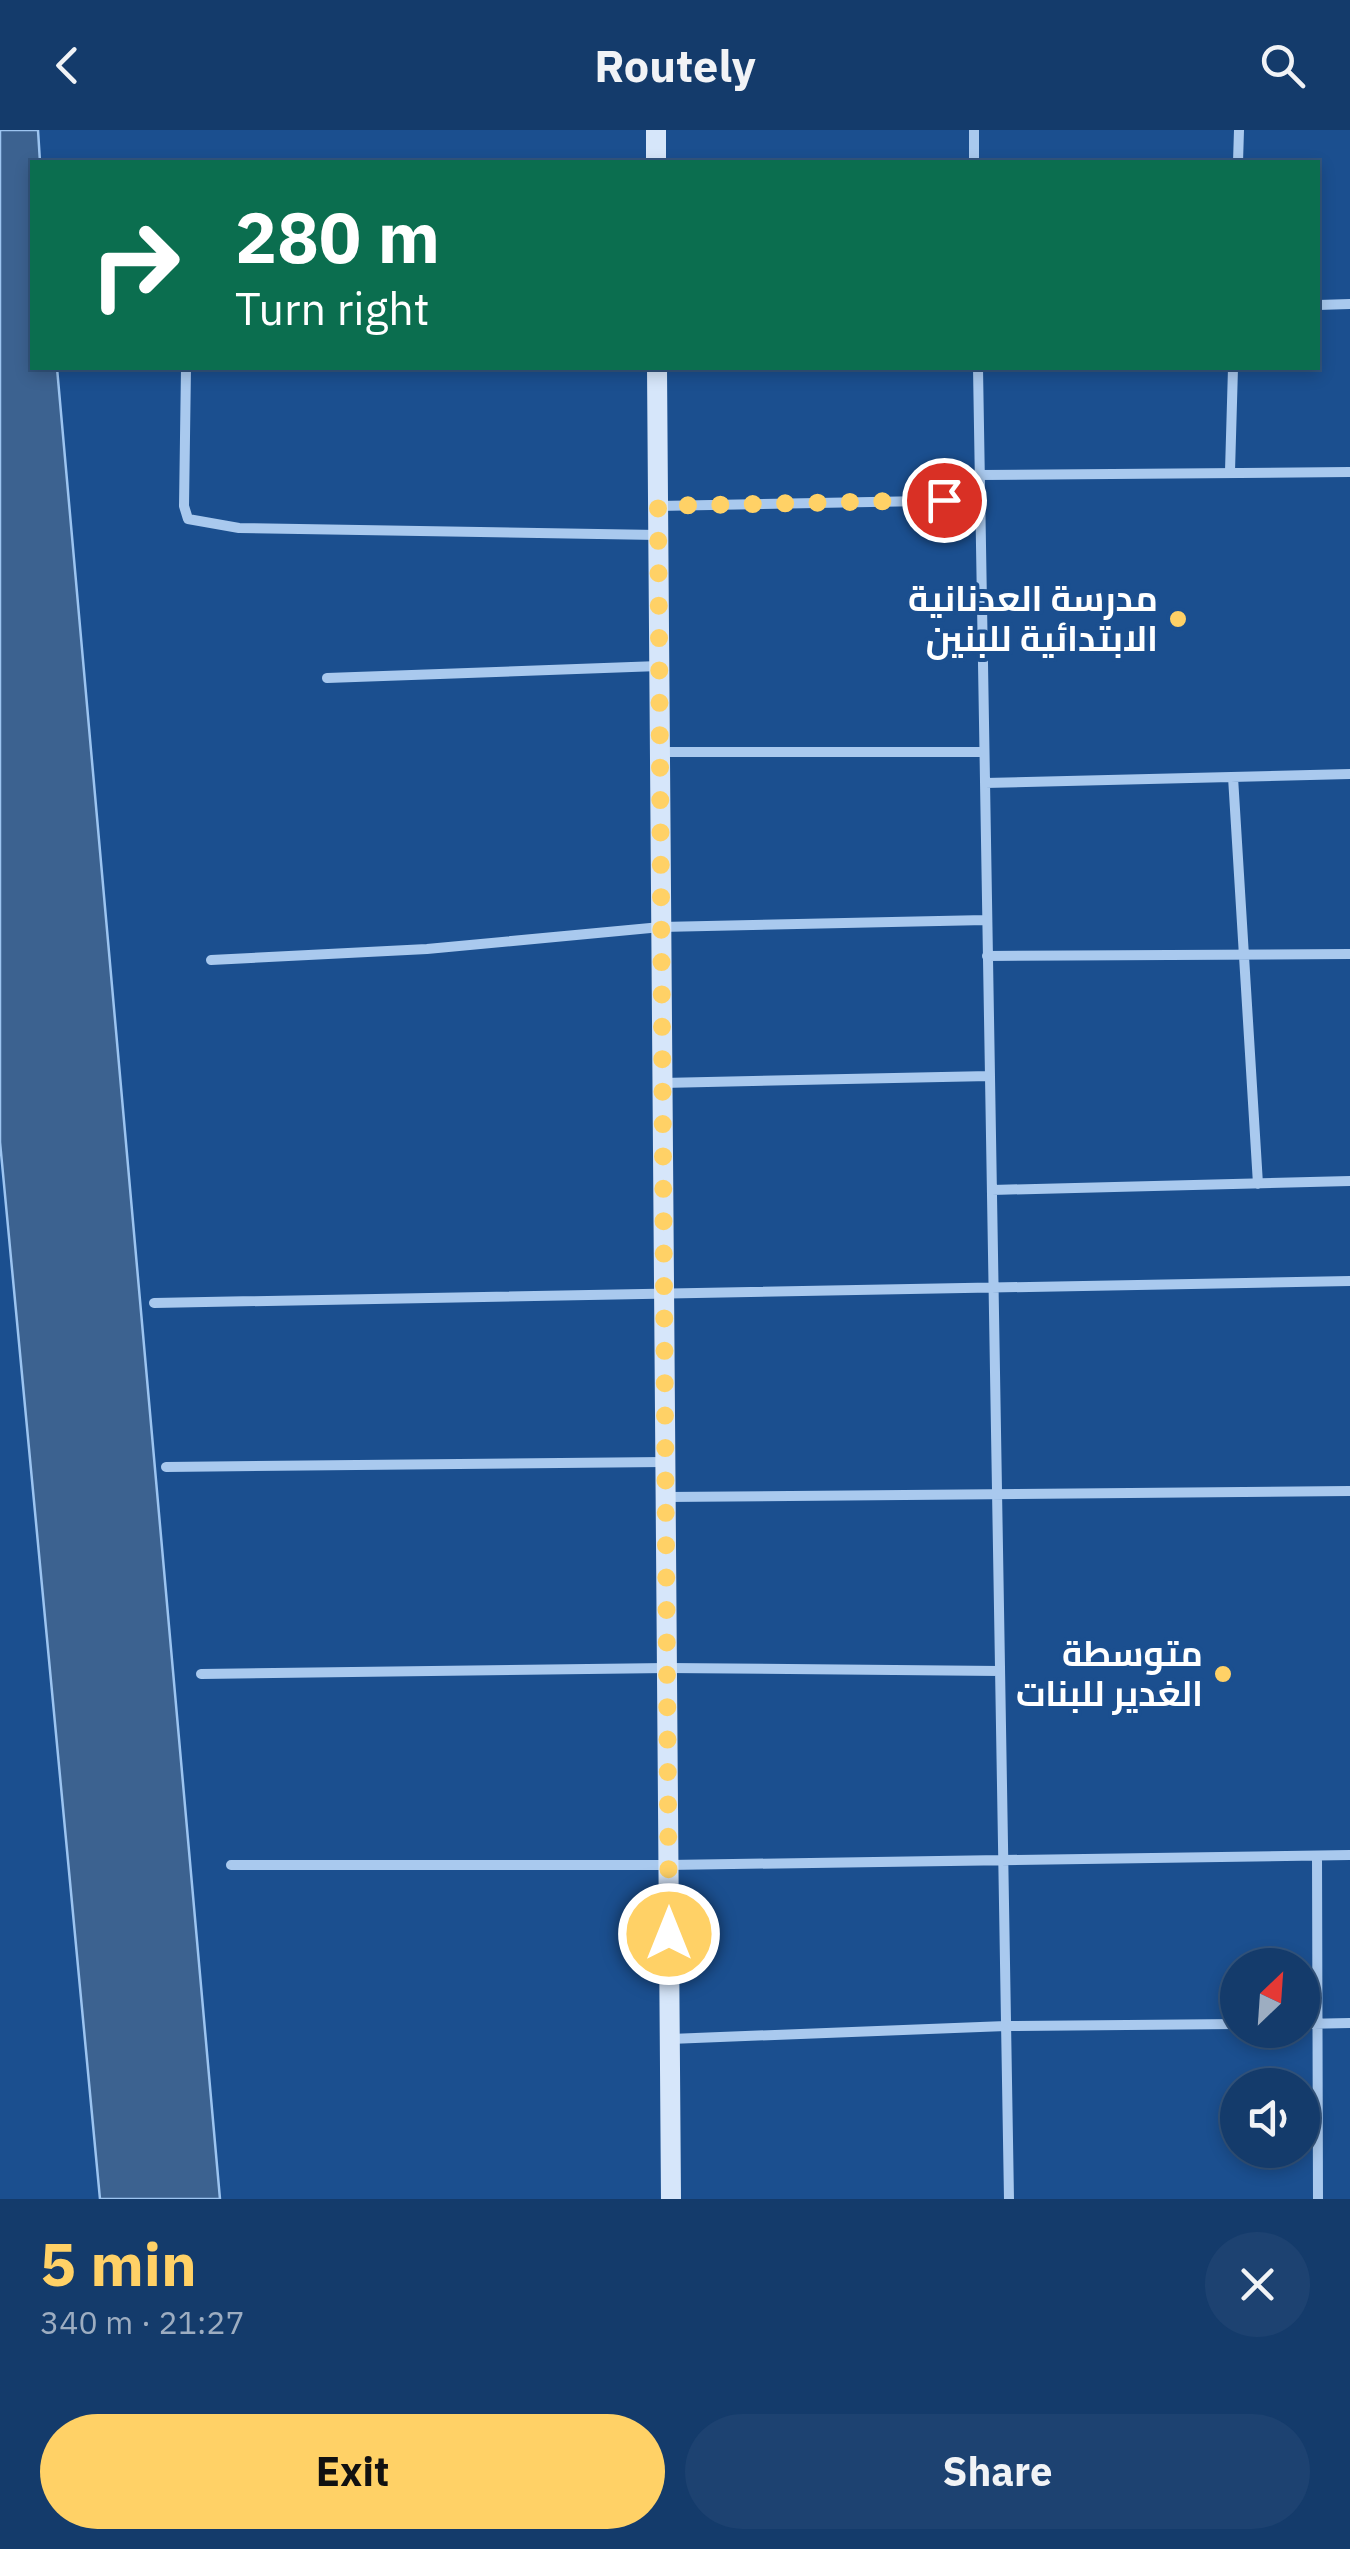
<!DOCTYPE html>
<html lang="en">
<head>
<meta charset="utf-8">
<style>
  body { margin:0; font-family:"IBM Plex Sans",Cairo,sans-serif; background:#1d4271; color:#f1f3f6; height:100vh; display:flex; flex-direction:column; font-size:38px; white-space:nowrap }
  * { box-sizing:border-box; margin:0 }
  p { font-size:32px; color:#9dadc1 }
  .icon { flex:none; width:55px; height:55px; fill:none; stroke:currentColor; stroke-width:2; stroke-linecap:round; stroke-linejoin:round }
  .map { position:relative; height:2069px; overflow:hidden }
  .side { display:flex; flex-direction:column; background:#143b6b; flex:1 }
  .side>* { flex:none }
  .hud { position:absolute; left:30px; top:30px; width:1290px; height:210px; border-radius:0px; box-shadow:0 5px 15px #0003,0 0 0 2px #33557e; background:#0b6e4f; color:#fff; overflow:hidden }
  .needle { width:65px; rotate:25deg }
  .controls { position:absolute; left:1220px; top:1818px; display:grid; gap:20px }
  .controls a { display:grid; place-items:center; width:100px; height:100px; border-radius:50%; background:#143b6b; box-shadow:0 5px 15px #0003,0 0 0 2px #33557e; font-size:50px }
  .pin { position:absolute; display:grid; place-items:center; width:85px; height:85px; color:#fff; margin:-42px; border:5px solid #fff; border-radius:50%; box-shadow:0 2px 10px #0007 }
  .me { position:absolute; width:110px; margin:-55px; rotate:0deg; stroke-linejoin:round; filter:drop-shadow(0 0 8px #0008) }
  .turn { display:flex; align-items:center; gap:35px; height:210px; padding:0 40px; font-size:45px }
  .turn .icon { width:130px; height:130px; stroke-width:2.5 }
  .turn b { display:block; font-size:70px; line-height:85px }
  .round { display:grid; place-items:center; flex:none; width:105px; height:105px; border-radius:52px; background:#1d4271 }
  .overview { display:flex; align-items:center; justify-content:space-between; height:170px; padding:0 40px }
  h1 { font-size:60px; font-weight:700; line-height:75px; color:#ffd166 }
  .primary-button { display:flex; gap:20px; margin-top:auto; padding:20px 40px }
  .primary-button a { flex:1; height:115px; border-radius:60px; background:#ffd166; color:#111; font-size:40px; font-weight:700; line-height:115px; text-align:center }
  .primary-button a+a { background:#1d4271; color:#f1f3f6 }
  header { display:flex; justify-content:space-between; align-items:center; height:130px; padding:0 40px; background:#143b6b; font-size:45px; font-weight:700 }
  .map>svg:first-child { display:block }
  .water { fill:#3c6290; stroke:#9cc4f0; stroke-width:2.5 }
  .lines { fill:none; stroke-linecap:round; stroke-linejoin:round }
  .street { stroke:#a9c9ee; stroke-width:10 }
  .secondary { stroke:#d6e6fa; stroke-width:20 }
  .route { stroke:#ffd166; stroke-width:18; stroke-dasharray:0 32.4 }
  .poi-dot { fill:#ffd166; stroke:#1b4f8f; stroke-width:4 }
  .labels { text-anchor:middle; stroke-width:8; stroke-linejoin:round; paint-order:stroke }
  .poi-label { font-size:35px; font-weight:bold; fill:#fff; stroke:#1b4f8f; text-anchor:end }
</style>
</head>
<body>
<header><svg class="icon" aria-label="back" viewBox="0 0 24 24"><path d="M15 5l-7 7 7 7"/></svg>Routely<svg class="icon" aria-label="search" viewBox="0 0 24 24"><circle cx="10" cy="10" r="6"/><path d="M15 15l6 6"/></svg></header>
<div class="map">
<svg width="1350" height="2069" viewBox="0 0 1350 2069">
  <rect width="100%" height="100%" fill="#1b4f8f"/>
  <path class="water" d="M0 0H38L40 32H32V238H57L220 2069H100L0 1012Z"/>
  <g class="lines">
    <path class="street" d="M974 0V32
      M1238 32 1239 0
      M1318 175 1350 174
      M186 238 184 376 188 389 239 398 658 405
      M978 238 1009 2069
      M1230 341 1233 238
      M980 345 1350 342
      M658 376 980 370
      M327 548 659 536
      M661 622H982
      M1233 647 1258 1054
      M985 653 1350 644
      M987 826 1350 824
      M211 830 427 819 661 797 986 790
      M662 953 990 946
      M992 1060 1350 1051
      M154 1173 1350 1151
      M166 1337 665 1332
      M666 1367 1350 1361
      M201 1544 667 1538 1000 1541
      M1317 1726 1318 2069
      M231 1735H669L1350 1725
      M1302 1894 1350 1893
      M670 1909 1006 1896 1238 1894"/>
    <path class="secondary" d="M656 0V32
      M657 238 671 2069"/>
  </g>
  <g class="lines">
    <path class="route" d="M669 1804 658 376 944 370"/>
  </g>
  <g class="poi-dot">
    <circle cx="1178" cy="489" r="10"/>
    <circle cx="1223" cy="1544" r="10"/>
  </g>
  <g class="labels">
    <g class="poi-label">
      <text x="1158" y="481">مدرسة العدنانية<tspan x="1158" dy="40">الابتدائية للبنين</tspan></text>
      <text x="1203" y="1536">متوسطة<tspan x="1203" dy="40">الغدير للبنات</tspan></text>
    </g>
  </g>
</svg>
<div class="controls">
<a><svg class="needle" viewBox="-14 -14 28 28"><path d="M0-13l5 13h-10z" fill="#e53935"/><path d="M0 13l5-13h-10z" fill="#9dadc1"/></svg></a>
<a><svg class="icon" aria-label="sound" viewBox="0 0 24 24"><path d="M4 9h4l5-4v14l-5-4H4zM17 9q2 3 0 6"/></svg></a>
</div>
<div class="pin" style="left:944px;top:370px;background:#d93025"><svg class="icon" aria-label="arrive" viewBox="0 0 24 24"><path d="M6 21V4h12l-3 4 3 4H6"/></svg></div>
<svg class="me" style="left:669px;top:1804px" viewBox="-20 -20 40 40"><circle r="17" fill="#ffd166" stroke="#fff" stroke-width="3"/><path d="M0-11L8 9 0 5-8 9z" fill="#fff"/></svg>
<div class="hud">
<div class="turn"><svg class="icon" aria-label="right" viewBox="0 0 24 24"><path d="M7 20v-9h11M14 6l5 5-5 5"/></svg><div><b>280 m</b>Turn right</div></div>
</div>
</div>
<section class="side">
<div class="overview"><div><h1>5 min</h1><p>340 m · 21:27</p></div><a class="round"><svg class="icon" aria-label="close" viewBox="0 0 24 24"><path d="M6 6l12 12M18 6L6 18"/></svg></a></div>
<div class="primary-button"><a>Exit</a><a>Share</a></div>
</section>
</body>
</html>
